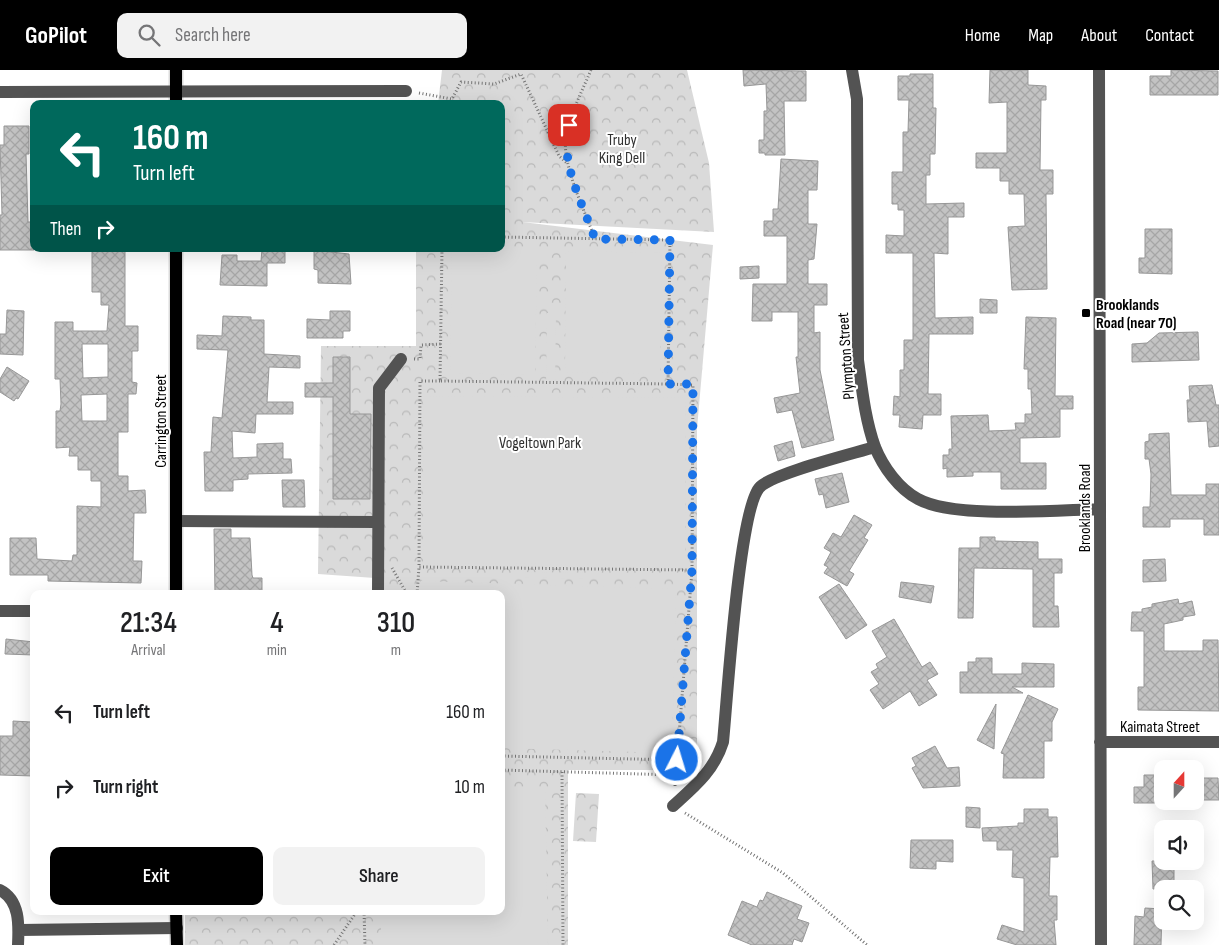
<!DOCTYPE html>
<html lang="en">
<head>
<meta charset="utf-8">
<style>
  body { margin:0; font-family:"Sofia Sans Condensed",sans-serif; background:#f2f2f2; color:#202124; height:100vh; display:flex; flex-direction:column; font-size:19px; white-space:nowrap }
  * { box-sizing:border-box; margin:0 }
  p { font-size:16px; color:#757577 }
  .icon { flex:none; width:28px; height:28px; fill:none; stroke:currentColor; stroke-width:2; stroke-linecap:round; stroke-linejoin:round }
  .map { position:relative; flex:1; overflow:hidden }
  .details { position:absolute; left:30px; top:520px; width:475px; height:325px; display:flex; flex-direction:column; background:#fff; border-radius:10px; box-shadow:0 5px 20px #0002 }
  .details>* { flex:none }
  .hud { position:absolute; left:30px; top:30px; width:475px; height:152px; border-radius:10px; box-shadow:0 5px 20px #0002; background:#00695c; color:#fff; overflow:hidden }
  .needle { width:32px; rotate:21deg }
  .fabs { position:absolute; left:1154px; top:690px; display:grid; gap:10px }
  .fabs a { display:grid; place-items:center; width:50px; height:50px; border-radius:10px; background:#fff; box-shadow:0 5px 20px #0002; font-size:25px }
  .pin { position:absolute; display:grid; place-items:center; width:42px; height:42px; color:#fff; margin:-21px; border-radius:10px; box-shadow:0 2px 8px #0006 }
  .me { position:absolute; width:55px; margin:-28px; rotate:5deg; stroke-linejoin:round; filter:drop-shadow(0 0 4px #0008) }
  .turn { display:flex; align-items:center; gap:18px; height:105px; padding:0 20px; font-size:22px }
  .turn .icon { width:65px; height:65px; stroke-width:2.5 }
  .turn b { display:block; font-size:35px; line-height:42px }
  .then { display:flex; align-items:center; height:48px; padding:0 20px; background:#0003; gap:10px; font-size:19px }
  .eta { display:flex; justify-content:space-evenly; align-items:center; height:85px; text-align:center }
  .eta b { font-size:30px; font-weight:600; line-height:35px }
  .cta { display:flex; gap:10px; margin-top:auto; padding:10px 20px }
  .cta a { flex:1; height:58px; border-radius:10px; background:#000; color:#fff; font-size:20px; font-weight:600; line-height:58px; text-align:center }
  .cta a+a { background:#f2f2f2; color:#202124 }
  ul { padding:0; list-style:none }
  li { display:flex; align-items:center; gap:15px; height:75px; padding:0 20px }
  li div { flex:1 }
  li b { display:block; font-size:19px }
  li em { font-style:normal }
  header { display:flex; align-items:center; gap:30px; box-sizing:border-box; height:70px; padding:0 25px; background:#000; color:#fff }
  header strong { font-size:24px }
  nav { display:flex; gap:28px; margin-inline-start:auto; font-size:18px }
  .search { width:350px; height:45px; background:#f2f2f2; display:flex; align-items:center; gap:12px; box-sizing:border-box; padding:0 18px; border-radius:10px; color:#757577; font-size:19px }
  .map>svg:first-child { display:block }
  .park { fill:url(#park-crowns) }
  .pitch { fill:#dadada }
  .building { fill:url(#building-cross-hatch); stroke:#979797; fill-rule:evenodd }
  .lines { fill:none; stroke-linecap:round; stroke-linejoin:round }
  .major-casing { stroke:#dbdbdb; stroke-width:15 }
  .path { stroke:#757575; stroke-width:3; stroke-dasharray:1 2.5; stroke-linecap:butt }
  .minor { stroke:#535353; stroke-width:12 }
  .major { stroke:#000; stroke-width:12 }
  .route { stroke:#1a73e8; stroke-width:9; stroke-dasharray:0 16.2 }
  .poi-dot { fill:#000; stroke:#fff; stroke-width:2 }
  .labels { text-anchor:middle; stroke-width:4; stroke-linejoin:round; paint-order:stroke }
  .park-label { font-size:16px; fill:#313131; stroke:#fff }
  .poi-label { font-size:16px; font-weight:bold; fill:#000; stroke:#fff; text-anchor:start }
  .street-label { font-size:16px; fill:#000; stroke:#fff }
</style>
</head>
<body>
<header>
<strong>GoPilot</strong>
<div class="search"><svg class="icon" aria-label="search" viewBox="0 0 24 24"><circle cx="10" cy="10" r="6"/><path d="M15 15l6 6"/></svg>Search here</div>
<nav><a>Home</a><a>Map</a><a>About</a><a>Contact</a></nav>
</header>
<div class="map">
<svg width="1219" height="875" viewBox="0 0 1219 875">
  <defs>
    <pattern id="park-crowns" width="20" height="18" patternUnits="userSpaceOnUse" patternTransform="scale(1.25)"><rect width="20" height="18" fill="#dadada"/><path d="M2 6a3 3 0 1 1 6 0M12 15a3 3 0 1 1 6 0" fill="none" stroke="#b9b9b9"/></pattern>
    <pattern id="building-cross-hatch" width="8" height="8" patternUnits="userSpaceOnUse" patternTransform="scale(1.25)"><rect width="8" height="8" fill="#c3c3c3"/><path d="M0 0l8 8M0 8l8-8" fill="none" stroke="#a6a6a6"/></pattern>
  </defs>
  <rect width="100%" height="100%" fill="#fff"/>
  <path class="park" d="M442 0H687L709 93 714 162 522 152 713 175 697 359V700H568V875H185V841H501V524H374L375 508 318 504 321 276H416V179H501V34H438Z
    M576 723 599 724 596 772 573 771Z"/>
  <path class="pitch" d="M452 179 537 181 535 305 450 303Z
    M566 181 662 183 660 304 565 302Z
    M547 243H556L555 317H546Z
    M424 326 686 328 685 495 423 493Z
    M518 502 590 503V509L518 507Z
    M421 511 676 519 672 683 501 678V524H421Z
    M501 717H545L548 875H381V841H501Z"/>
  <path class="building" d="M743 0 806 1V31H784L785 85H765V83H759V70H764V41H767L766 14 744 16Z
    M990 0H1028V15L1046 16V30H1041L1040 100H1053V124H1046L1047 219 1012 220 1008 157 1025 156 1024 124H1009V111H1000V98H976V83H1007V32L989 33Z
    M1171 0 1218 1V25H1150V6H1171Z
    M910 4H933V38H936L935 84H930V105H926V134L964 133V147H948V184L934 183 935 248 973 247V264H929L928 324H941V345H923L922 359 899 357 900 345H893L894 326 900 327V300H904V270H913V183H886V165L904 166V140H898V134H892V102H903V62H908L909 30H898V6H910Z
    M4 56H29V84H26L28 152H31L34 180H0V145H2L0 75H4Z
    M781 89 818 91 817 120H808V154H817L814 189 808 190V214H827V235H814V263L820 262V300L834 370 802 378 792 340 777 343 774 328 800 323 796 287H798V242H772V251H752L753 214H787V166H764V151H773V139H778Z
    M1145 159H1172V204L1139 203V188H1145Z
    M92 179H125V256H138V281H132V312L137 313 136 324H128V362H118V406H128V421L145 420 146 443H134L133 491H142L141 513 48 511V505H10V468H36L37 489 72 491 73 485H77V436L101 437V411H91V400H78V386H69L70 377 56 378V341H60L61 334 60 309H55V252H73V261H107L109 235H101V222H92ZM82 274H108V307L83 308ZM107 324V351H82L81 325Z
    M262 179H285V193H267V216L220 215 222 185H237V191H261Z
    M314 180 349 184 351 214 318 213V200L314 199Z
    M759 196V208L740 209V197Z
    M980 229 997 230V243H980Z
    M7 240 24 241 23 285 0 284V264H6Z
    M330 241H350V261H343V268H307V249L330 250Z
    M223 246 251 247V250H264V284L300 286V298L269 297 267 332H293V344H256L255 363 232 361 233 388 257 387V374L283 373V389H291L292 403 248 404V409L233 410V421H205L204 382H211L213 347 222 348 228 280 197 279V265L222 266Z
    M1026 247 1056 248 1055 326H1073V339H1060V367L1020 368V393H1046V419H1001V402H973V406L947 407V398L943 399V385H949V379H952L951 346 988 345 989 361 1016 360 1015 353H1025V344H1032L1031 319H1028V299H1024Z
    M1198 262 1199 290 1132 292V274L1147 273 1159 263Z
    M333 287H350V344H371L370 429H333V327H305V313H333Z
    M7 297 29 311 18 329 16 328 14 331 0 322V309Z
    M1212 315 1216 335H1219V376L1209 377 1207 351 1188 352 1187 330H1190L1189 316Z
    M1169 363 1171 425H1206V414H1219V465H1204V449H1170V457H1143V437H1150L1151 404 1149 389H1145V372L1149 371V364Z
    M792 371 795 386 778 391 774 376Z
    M842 403 849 432 826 438 823 424 819 425 815 409Z
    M282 410H304L305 437H283Z
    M854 445 872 455 864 468 868 470 849 501 854 504 847 516 824 503 828 497 824 495 831 482 824 478 833 463 841 467Z
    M214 459H231V468H250L252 505 253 508H262V524H215Z
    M980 467H995V471L1038 472V489H1062V503H1054V536H1058L1059 557H1033V499L974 498 973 548H958L959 478H980Z
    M1165 489 1166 511 1143 512V490Z
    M901 512 934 516 931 533 899 527Z
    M839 514 867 555 846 569 819 527Z
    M1178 529 1179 534 1192 531 1195 545 1183 547V550L1164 554V581H1203V570H1218L1219 641 1138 640V617H1144V561H1131L1132 542H1142V539L1152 537V534Z
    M894 549 922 597 930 592 938 604 927 610 937 625 919 636 910 621 883 639 870 620 879 614 871 602 878 598 876 594 887 587 872 561Z
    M6 569 34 572V585L5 584Z
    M976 588H992V604H1022V593L1054 594V617H1012L1023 623H960V602H968V592H976Z
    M1028 625 1058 639 1052 652V671H1044V708H1003L1004 684 1001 683Z
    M996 634 994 679 977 670Z
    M13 651 31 652 34 706 0 705V666H13Z
    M935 676 947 698 959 697 960 716 923 718 912 698 916 696 912 688Z
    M1144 705H1162V733H1134V717H1144Z
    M1195 708H1218L1219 730H1195Z
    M966 737 980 738V758L966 757Z
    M1024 739H1048V747H1057L1058 787H1050L1049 826H1057V850H1054L1056 875H1017L997 869 1002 855 1024 862V808L1012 807 1013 780H997V771H983L982 758 1018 756V753H1024Z
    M911 770H953V792L936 791V799L910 798Z
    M1152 791H1174V819H1153Z
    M767 822 802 836 797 849 809 853 802 872 794 869 792 875H752L728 865 742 831 757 837 760 830 763 831Z
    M1145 838 1162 839 1161 875H1134L1135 846 1144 847Z"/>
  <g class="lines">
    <defs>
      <path id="major" d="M176 0V34
        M176 524V179
        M176 841 177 875"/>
    </defs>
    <use href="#major" class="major-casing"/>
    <path class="path" d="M591 0C582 21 571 43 566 65 561 94 585 141 595 169
      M419 23 452 29 461 12 494 14 521 4 559 86 568 94
      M442 179 440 311 668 314 670 170 501 167
      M414 289H420L421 275 441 274
      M440 311H420L419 497 692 500 693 315 668 314
      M392 498 407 524
      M417 524 419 497
      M501 686 677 690
      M501 700 676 705
      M562 702 563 875
      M675 716 692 500
      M685 743 783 803 867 875
      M364 841 365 875
      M334 875 357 841"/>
    <path class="minor" d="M852 0 857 29 858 290C862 319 865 349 875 377 883 397 899 419 918 429 954 449 1057 440 1100 439
      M1099 0 1101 875
      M0 22 406 21
      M176 451 378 452
      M378 524 379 318 401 289
      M0 541H34
      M1100 672H1219
      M673 736C694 717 714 701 723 672 727 633 739 437 760 417 774 403 852 384 875 377
      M0 820C20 830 19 855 18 875
      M19 860 177 858"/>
    <use href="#major" class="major"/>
  </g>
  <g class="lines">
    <path class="route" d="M569 55C559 92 583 134 595 169L670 170 668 314H693L692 500 677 690"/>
  </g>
  <rect class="poi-dot" x="1081" y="238" width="10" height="10" rx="2.5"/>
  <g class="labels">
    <g class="park-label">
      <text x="622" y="75">Truby<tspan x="622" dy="18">King Dell</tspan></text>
      <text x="540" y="378">Vogeltown Park</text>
    </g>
    <g class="poi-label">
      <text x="1096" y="240">Brooklands<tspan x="1096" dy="18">Road (near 70)</tspan></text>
    </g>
    <g class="street-label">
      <text transform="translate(845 286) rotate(-94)" y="6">Plympton Street</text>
      <text transform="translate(160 351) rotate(-90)" y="6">Carrington Street</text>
      <text transform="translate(1084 438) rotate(-90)" y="6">Brooklands Road</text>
      <text x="1160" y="662">Kaimata Street</text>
    </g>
  </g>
</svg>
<div class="fabs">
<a><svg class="needle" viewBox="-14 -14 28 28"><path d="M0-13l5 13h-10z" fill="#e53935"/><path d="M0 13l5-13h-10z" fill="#757577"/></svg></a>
<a><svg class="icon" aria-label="sound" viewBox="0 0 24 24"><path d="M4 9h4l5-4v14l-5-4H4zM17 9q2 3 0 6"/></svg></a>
<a><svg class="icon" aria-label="search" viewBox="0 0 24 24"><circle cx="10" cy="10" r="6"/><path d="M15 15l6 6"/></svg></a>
</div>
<div class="pin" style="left:569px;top:55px;background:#d93025"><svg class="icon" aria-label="arrive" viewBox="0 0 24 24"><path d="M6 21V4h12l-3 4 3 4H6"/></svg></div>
<svg class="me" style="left:677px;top:690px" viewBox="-20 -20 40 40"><circle r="17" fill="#1a73e8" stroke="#fff" stroke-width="3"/><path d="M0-11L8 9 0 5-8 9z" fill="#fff"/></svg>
<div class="hud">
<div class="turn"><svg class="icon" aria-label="left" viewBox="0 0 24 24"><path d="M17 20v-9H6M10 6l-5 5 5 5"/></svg><div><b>160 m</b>Turn left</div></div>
<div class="then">Then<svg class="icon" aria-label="right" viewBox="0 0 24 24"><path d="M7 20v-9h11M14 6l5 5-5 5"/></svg></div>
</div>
<section class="details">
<div class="eta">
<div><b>21:34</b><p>Arrival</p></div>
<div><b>4</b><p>min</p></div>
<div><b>310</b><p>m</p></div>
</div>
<ul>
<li><svg class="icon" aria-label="left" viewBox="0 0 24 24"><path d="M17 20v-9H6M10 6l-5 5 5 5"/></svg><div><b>Turn left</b></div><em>160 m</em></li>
<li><svg class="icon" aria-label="right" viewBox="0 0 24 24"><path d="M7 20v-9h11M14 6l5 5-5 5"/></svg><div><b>Turn right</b></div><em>10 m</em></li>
</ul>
<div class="cta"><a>Exit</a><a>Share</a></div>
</section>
</div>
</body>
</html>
